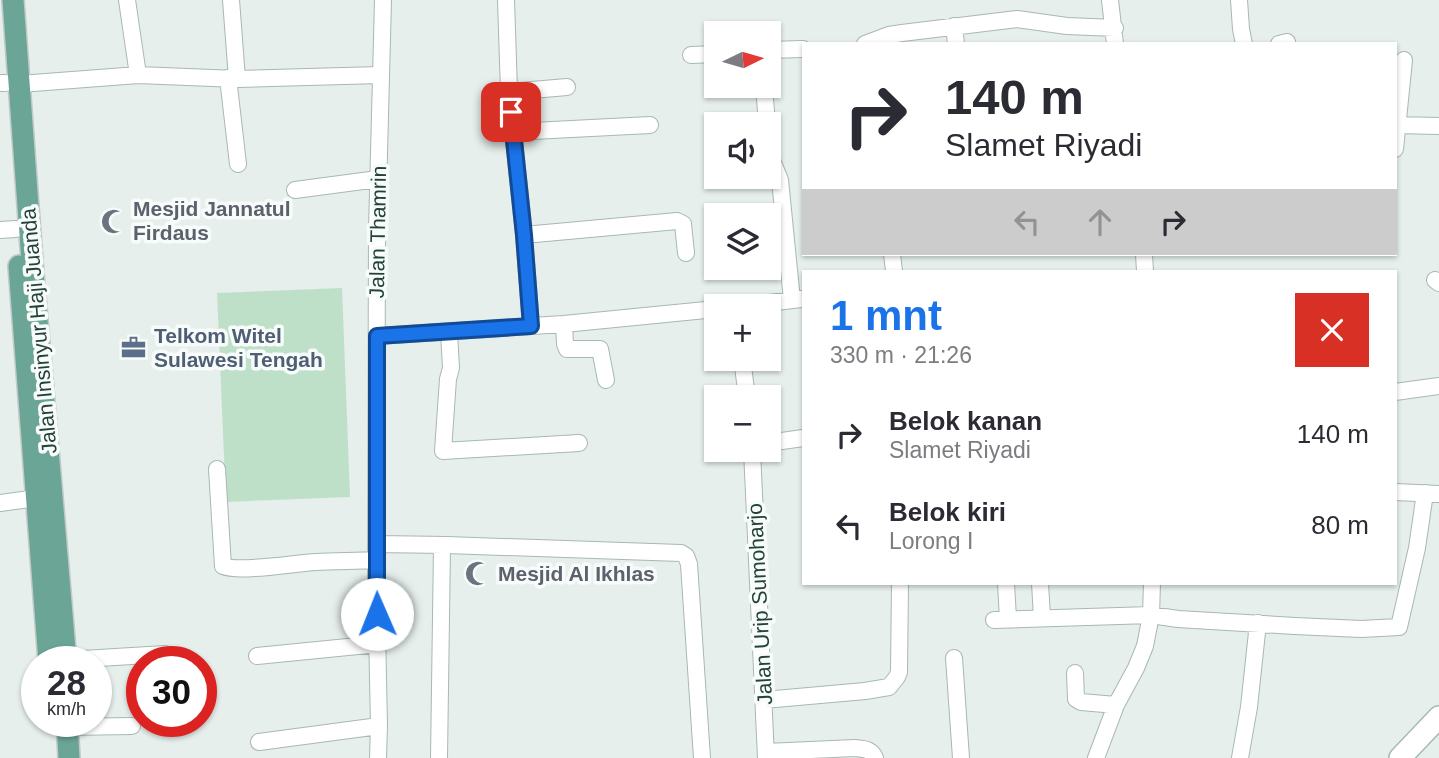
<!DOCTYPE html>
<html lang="id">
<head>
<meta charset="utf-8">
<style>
  body { margin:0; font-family:Arial,sans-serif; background:#f2f2f3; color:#2b2b33; height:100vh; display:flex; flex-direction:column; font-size:26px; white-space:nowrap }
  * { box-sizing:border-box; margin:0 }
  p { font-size:23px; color:#7c7c81 }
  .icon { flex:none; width:38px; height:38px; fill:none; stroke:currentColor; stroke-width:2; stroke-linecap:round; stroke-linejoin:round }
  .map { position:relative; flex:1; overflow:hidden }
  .side { position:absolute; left:802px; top:270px; width:595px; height:315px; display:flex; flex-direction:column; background:#fff; border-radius:0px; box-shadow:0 2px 5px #0004 }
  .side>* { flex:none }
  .banner { position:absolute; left:802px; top:42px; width:595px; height:214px; border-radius:0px; box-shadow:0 2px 5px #0004; background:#fff; color:#2b2b33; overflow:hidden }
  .needle { width:46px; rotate:85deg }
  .buttons { position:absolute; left:704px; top:21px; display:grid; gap:14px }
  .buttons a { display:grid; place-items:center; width:77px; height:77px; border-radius:0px; background:#fff; box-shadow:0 2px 5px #0004; font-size:35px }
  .speed { position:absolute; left:21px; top:646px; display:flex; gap:14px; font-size:35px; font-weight:700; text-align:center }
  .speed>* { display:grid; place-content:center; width:91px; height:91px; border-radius:50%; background:#fff; box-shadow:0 2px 5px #0004; line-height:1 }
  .speed small { font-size:18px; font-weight:400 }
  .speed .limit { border:10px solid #d22; background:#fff; color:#111 }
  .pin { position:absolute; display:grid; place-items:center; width:60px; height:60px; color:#fff; margin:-30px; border-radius:14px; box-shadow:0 4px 10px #0006 }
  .me { position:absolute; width:77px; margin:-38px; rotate:359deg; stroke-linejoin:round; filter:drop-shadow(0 0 5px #0008) }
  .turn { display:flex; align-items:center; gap:24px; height:147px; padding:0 28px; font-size:32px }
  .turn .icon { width:91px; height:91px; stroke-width:2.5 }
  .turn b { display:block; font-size:49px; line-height:60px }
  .lanes { display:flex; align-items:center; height:66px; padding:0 28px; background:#0003; justify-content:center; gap:35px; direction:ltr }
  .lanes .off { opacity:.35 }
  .round { display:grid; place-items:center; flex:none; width:74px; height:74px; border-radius:0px; background:#f2f2f3 }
  .headline { display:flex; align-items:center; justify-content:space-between; height:119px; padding:0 28px }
  h1 { font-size:42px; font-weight:800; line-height:52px; color:#1a73e8 }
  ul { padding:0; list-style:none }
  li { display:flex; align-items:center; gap:21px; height:91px; padding:0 28px }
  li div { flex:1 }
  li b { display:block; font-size:26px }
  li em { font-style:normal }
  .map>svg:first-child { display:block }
  .green { fill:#bfe0c8 }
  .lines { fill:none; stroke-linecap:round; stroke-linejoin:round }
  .street-casing { stroke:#a8b8b2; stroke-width:18 }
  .secondary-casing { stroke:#a4bbb3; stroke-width:24 }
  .primary-casing { stroke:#c2cac8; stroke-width:24 }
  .street { stroke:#fff; stroke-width:16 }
  .secondary { stroke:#fff; stroke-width:21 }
  .primary { stroke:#6aa596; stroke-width:21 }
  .route-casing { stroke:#114b97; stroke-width:18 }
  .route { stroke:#1a73e8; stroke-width:12 }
  .labels { text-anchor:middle; stroke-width:7; stroke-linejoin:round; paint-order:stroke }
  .worship-label { font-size:21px; font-weight:bold; fill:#5b616d; stroke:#f7fbf9; text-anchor:start }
  .street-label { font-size:21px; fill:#24423a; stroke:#f7fbf9 }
  .service-label { font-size:21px; font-weight:bold; fill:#4e5e75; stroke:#f7fbf9; text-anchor:start }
</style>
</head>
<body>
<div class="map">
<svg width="1439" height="758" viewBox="0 0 1439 758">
  <rect width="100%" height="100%" fill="#e6efeb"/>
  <path class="green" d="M342 288 350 497 226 502 217 293Z"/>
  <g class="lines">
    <defs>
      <path id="street" d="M127 0 138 75
        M231 0 237 79
        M506 0 509 92 524 235 531 326
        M1110 0 1115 44
        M1239 0 1241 29 1244 44
        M954 26 956 44
        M865 44 889 35 902 33 1017 19 1067 26 1115 28
        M1279 44 1287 42
        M768 50 803 49
        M691 55 716 54
        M228 78 238 164
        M0 83H5
        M20 84 138 75 237 79 380 75
        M764 86 767 124
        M509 92 567 87
        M1395 125 1439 126
        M513 132 650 125
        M768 138 771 158 780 180 792 300
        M1395 149 1404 60
        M295 190 378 179
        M0 230 16 229
        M524 235 677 221 683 224 686 253
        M892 254 894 271
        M1144 254 1145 271
        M1435 280 1439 283
        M744 306 801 299
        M564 324 565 344 567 349H600L606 380
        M449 332 451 368 448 379 443 451 579 443
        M377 336 564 324 716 309
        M742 359 747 397
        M1395 392 1439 386
        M768 443 803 438
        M752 450 766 758
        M217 469 223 566C239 573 295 563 316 562 336 561 356 561 377 560
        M1395 492 1439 494
        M0 503 37 498
        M377 544 446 545
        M1006 583 1008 619
        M1040 583 1042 617
        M994 620 1151 615 1178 619 1295 626 1361 629 1399 627 1417 548 1425 493
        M257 656 378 644
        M954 658 961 758
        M66 660 165 654
        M1075 673 1076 699 1081 702 1116 705
        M764 700 865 691 889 687 897 677 899 672 900 583
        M67 727 132 726
        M259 742 379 726
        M766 752 855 748C865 749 871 749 875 758
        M378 758 379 726 376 582 377 230 383 0
        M439 758 442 547 446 545 681 553 686 556 689 564 702 758
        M1096 758 1116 705 1136 668 1145 646 1151 615 1152 583
        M1240 758 1249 707 1258 623"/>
      <path id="secondary" d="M1400 758 1439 717"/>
      <path id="primary" d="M13 0 32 261 66 662
        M19 266 49 662
        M67 721 69 758"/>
    </defs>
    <use href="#street" class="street-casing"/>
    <use href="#secondary" class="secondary-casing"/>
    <use href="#primary" class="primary-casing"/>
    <use href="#street" class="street"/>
    <use href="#secondary" class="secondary"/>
    <use href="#primary" class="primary"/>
  </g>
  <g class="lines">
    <defs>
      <path id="route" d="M377 614V336L531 326 524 235 511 112"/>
    </defs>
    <use href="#route" class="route-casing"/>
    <use href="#route" class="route"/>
  </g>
  <defs>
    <symbol id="mosque-bare" viewBox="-9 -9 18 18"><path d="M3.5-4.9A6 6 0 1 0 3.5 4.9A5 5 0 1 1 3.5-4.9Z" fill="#6b7280" stroke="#f7fbf9" stroke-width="2.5" paint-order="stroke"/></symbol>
    <symbol id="office-bare" viewBox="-9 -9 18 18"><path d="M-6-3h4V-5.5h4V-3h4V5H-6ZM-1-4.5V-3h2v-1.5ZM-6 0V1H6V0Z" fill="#5c6f8a" stroke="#f7fbf9" stroke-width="2.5" paint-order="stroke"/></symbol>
  </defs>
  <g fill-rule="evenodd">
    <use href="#mosque-bare" x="96" y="204" width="35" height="35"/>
    <use href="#office-bare" x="116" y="330" width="35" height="35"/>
    <use href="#mosque-bare" x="460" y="556" width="35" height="35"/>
  </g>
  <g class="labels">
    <g class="worship-label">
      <text x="133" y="216">Mesjid Jannatul<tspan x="133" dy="24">Firdaus</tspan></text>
      <text x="498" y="581">Mesjid Al Ikhlas</text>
    </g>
    <g class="street-label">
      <text transform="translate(378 232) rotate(-89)" y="7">Jalan Thamrin</text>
      <text transform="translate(39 331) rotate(-95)" y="7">Jalan Insinyur Haji Juanda</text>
      <text transform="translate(760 604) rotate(-93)" y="7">Jalan Urip Sumoharjo</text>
    </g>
    <g class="service-label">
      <text x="154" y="343">Telkom Witel<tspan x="154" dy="24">Sulawesi Tengah</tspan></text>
    </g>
  </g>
</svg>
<div class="buttons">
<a><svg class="needle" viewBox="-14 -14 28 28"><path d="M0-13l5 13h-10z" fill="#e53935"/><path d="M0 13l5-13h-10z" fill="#7c7c81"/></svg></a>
<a><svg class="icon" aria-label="sound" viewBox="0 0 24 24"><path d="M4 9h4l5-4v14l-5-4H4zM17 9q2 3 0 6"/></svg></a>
<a><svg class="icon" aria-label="layers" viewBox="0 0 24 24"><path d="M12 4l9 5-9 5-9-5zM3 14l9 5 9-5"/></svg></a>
<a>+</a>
<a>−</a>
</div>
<div class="speed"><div>28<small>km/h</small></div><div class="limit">30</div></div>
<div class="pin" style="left:511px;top:112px;background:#d93025"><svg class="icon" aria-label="arrive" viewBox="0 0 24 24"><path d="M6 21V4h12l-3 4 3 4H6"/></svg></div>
<svg class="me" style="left:377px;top:614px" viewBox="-20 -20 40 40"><circle r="19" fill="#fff"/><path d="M0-13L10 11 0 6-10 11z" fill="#1a73e8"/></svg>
<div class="banner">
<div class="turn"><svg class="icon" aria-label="right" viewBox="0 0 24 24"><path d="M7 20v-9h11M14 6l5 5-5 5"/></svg><div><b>140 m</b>Slamet Riyadi</div></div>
<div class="lanes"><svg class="icon off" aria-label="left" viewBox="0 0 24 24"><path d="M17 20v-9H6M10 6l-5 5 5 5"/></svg><svg class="icon off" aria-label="ahead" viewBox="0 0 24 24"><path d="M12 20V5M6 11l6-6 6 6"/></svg><svg class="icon" aria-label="right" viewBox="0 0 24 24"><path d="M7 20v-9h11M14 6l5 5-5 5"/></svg></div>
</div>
<section class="side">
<div class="headline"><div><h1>1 mnt</h1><p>330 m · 21:26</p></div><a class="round" style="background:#d93025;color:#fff"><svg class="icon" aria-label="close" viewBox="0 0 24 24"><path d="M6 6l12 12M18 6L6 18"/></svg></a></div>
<ul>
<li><svg class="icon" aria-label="right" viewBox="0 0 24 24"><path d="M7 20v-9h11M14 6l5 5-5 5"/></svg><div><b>Belok kanan</b><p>Slamet Riyadi</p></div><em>140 m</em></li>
<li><svg class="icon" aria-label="left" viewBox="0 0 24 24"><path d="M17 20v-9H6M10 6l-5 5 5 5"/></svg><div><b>Belok kiri</b><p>Lorong I</p></div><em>80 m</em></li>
</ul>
</section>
</div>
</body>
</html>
